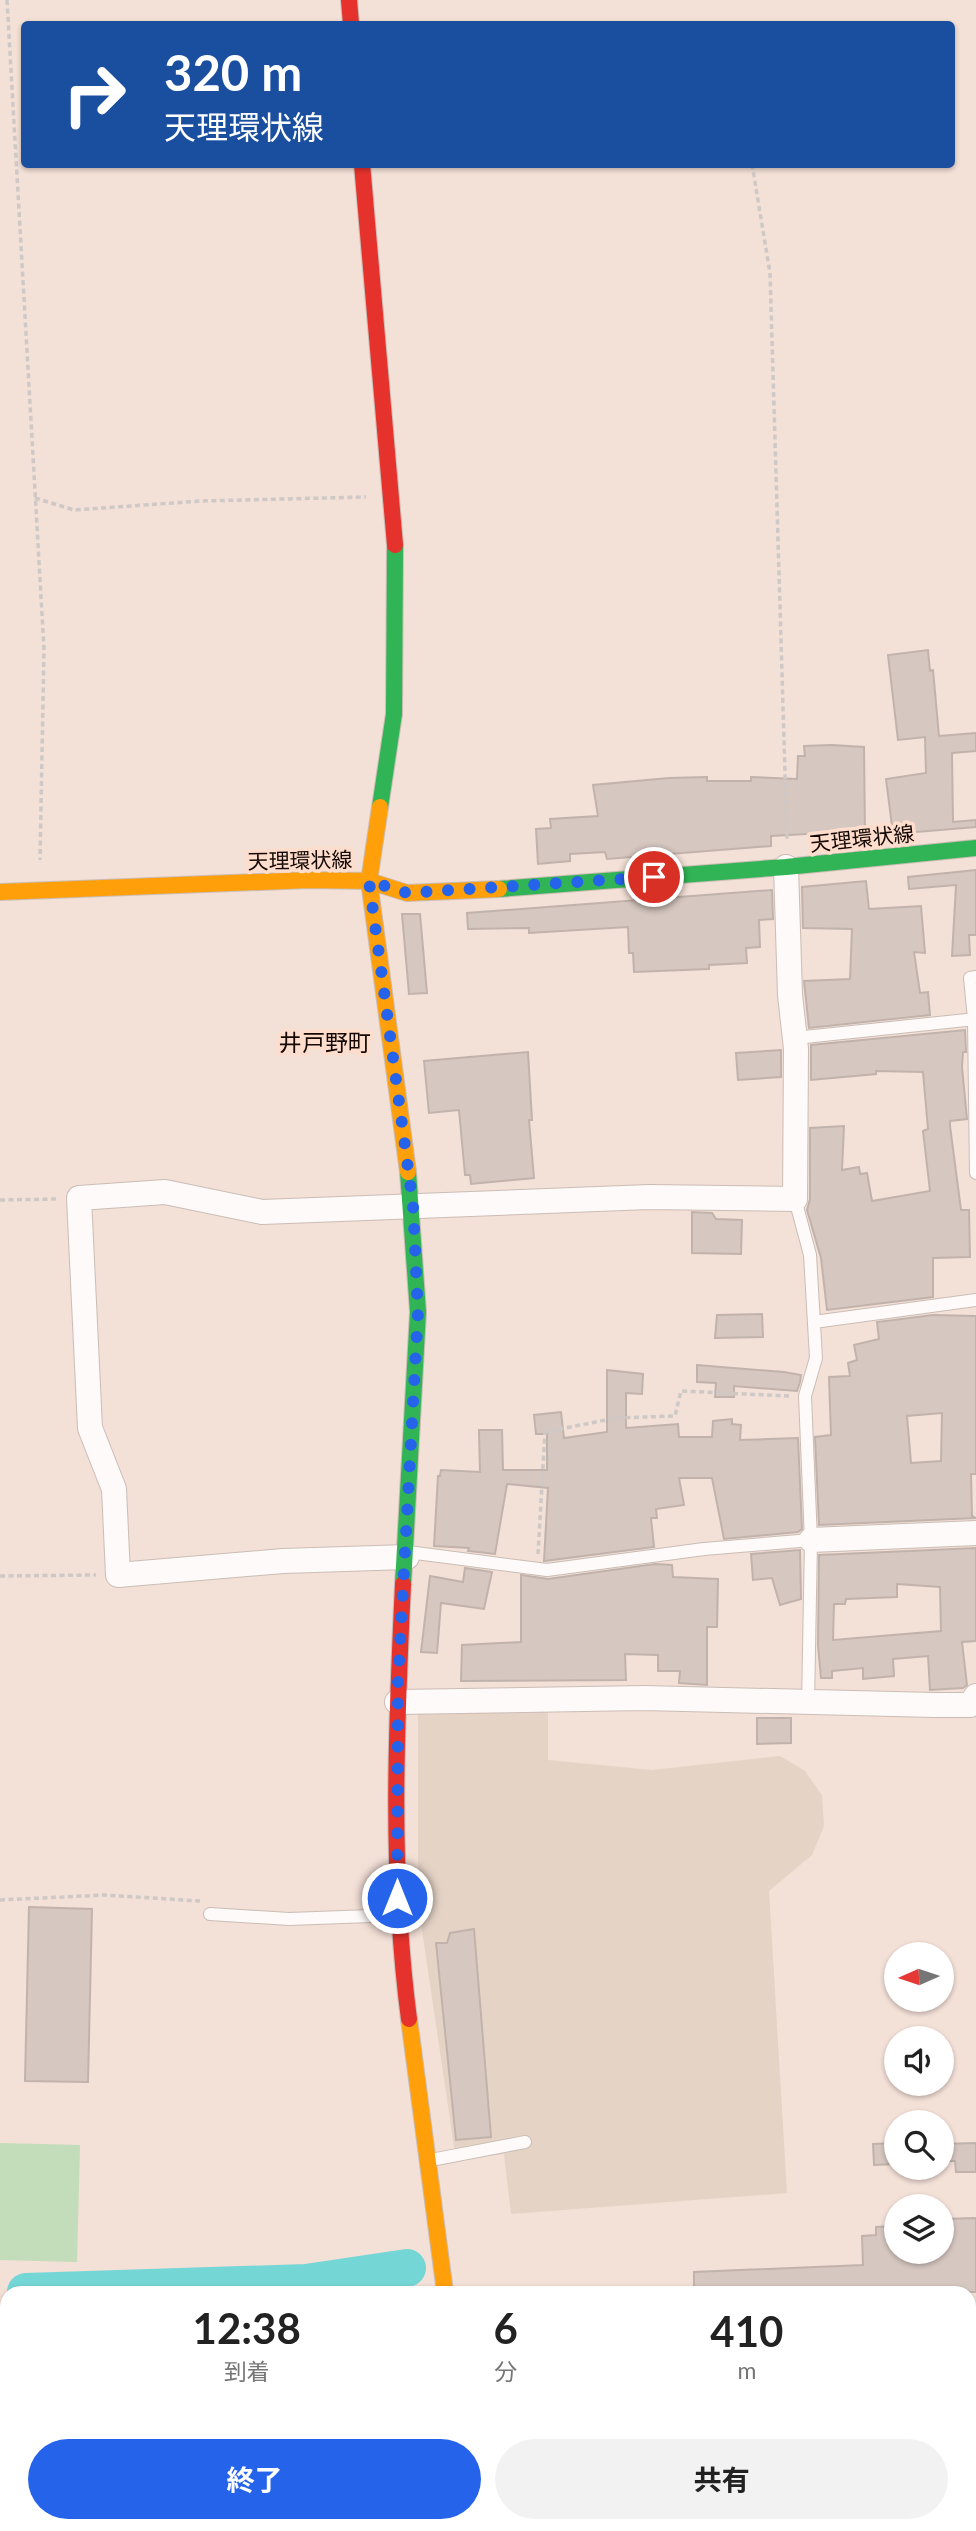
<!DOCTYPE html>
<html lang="ja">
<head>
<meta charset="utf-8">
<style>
  body { margin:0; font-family:Lato,"Noto Sans JP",sans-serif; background:#f2f2f2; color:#222; height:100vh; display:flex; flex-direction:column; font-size:26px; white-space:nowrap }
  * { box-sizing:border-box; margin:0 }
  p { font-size:23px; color:#767676 }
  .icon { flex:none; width:38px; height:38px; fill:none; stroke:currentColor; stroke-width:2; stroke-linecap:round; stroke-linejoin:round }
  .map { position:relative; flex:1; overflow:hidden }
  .side { position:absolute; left:0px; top:2286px; width:976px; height:247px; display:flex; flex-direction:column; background:#fff; border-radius:21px 21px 0 0; box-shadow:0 2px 5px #0004 }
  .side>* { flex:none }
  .hud { position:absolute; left:21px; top:21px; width:934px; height:147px; border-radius:7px; box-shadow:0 2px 5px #0004; background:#1a4fa0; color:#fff; overflow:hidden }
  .needle { width:46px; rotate:267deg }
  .tools { position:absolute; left:884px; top:1942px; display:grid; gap:14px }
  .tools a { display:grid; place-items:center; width:70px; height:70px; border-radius:50%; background:#fff; box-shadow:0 2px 5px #0004; font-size:35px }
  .pin { position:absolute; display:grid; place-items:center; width:60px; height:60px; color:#fff; margin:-30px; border:4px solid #fff; border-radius:50%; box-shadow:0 2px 7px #0007 }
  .me { position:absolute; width:77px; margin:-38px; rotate:0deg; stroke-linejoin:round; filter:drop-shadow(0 0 5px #0008) }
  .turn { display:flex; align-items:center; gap:24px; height:147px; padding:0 28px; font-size:32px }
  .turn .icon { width:91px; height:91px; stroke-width:2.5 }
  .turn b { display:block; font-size:49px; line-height:60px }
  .eta { display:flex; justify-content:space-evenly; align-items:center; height:119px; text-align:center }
  .eta b { font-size:42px; font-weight:700; line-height:49px }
  .primary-button { display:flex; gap:14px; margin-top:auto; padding:14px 28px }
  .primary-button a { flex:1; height:80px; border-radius:42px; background:#2563eb; color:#fff; font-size:28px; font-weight:700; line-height:80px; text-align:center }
  .primary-button a+a { background:#f2f2f2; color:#222 }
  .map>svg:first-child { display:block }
  .education { fill:#e5d3c6 }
  .green { fill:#c3dcb9 }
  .water { fill:#75d6d6 }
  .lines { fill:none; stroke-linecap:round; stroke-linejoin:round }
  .river { stroke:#75d6d6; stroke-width:38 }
  .building { fill:#d6c7c0; stroke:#c1b3ac; stroke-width:2; fill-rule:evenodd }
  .lane-casing { stroke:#cbbdb5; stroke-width:14 }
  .street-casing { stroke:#cbbdb5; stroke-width:26 }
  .fast-casing { stroke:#cbbdb5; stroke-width:18 }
  .slow-casing { stroke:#cbbdb5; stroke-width:18 }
  .jam-casing { stroke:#cbbdb5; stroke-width:18 }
  .path { stroke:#cec9c6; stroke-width:3.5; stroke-dasharray:5 3.5; stroke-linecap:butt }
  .lane { stroke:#fdfaf9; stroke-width:12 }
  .street { stroke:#fdfaf9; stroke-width:24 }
  .fast { stroke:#30b455; stroke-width:16 }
  .slow { stroke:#ff9f0a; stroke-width:16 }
  .jam { stroke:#e5322d; stroke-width:16 }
  .route { stroke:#2563eb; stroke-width:12; stroke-dasharray:0 21.6 }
  .labels { text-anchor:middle; stroke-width:7; stroke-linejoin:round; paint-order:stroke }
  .street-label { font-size:21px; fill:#130804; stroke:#feddcc }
  .neighbourhood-label { font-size:23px; fill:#130804; stroke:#feddcc }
</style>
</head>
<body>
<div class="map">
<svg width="976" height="2531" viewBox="0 0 976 2531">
  <rect width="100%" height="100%" fill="#f3e0d7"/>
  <path class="education" d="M418 1706 548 1709V1760L652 1770 780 1756 805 1771 822 1795 824 1826 812 1855 769 1891 787 2193 511 2214 504 2154 456 2160 418 1903Z"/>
  <path class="green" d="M0 2143 80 2145 77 2262 0 2260Z"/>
  <path class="water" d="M7 2321V2525H81V2531H0V2322Z"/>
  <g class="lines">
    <path class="river" d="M26 2292 306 2283 407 2268"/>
  </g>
  <path class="building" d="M928 650 930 671 933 670 939 736 976 733V751L952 753 953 822 976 820V827L893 834 886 779 926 773 925 737 898 740 888 655Z
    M832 745 864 747 865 835 830 841 823 840 824 833 771 836V846L607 859 605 852 570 854V861L538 864 536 829 551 828 550 819 598 816 593 785 669 778 707 777V781H751V777L797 779 798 756H805L804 746Z
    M976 870V935H969L970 955 952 956 956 885 909 889 908 877Z
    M866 881 869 909 921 906 925 953 914 952 920 993 928 992 930 1015 809 1028 804 981 850 979 852 929 803 928 802 887Z
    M772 890 773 919 759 920 760 947 746 948 747 963 709 965V969L634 972 633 953H629L628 927 529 933V928L468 929 467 913Z
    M402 914H420L427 993 409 994Z
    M965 1030 966 1052H963L962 1067 967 1119 950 1121V1126L961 1210H969L970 1257 933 1258V1297L827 1310 821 1258 807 1210 810 1199V1128L844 1126 842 1170 859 1167 860 1174 867 1173 872 1201 930 1191 923 1131 928 1129 923 1072 876 1071V1074L811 1080V1045Z
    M781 1050V1077L738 1080 736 1053Z
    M528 1052 532 1120H529L534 1178 471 1184 470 1175H465L459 1110 429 1113 424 1061Z
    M692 1212 712 1213 716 1219 742 1220 741 1254 692 1253Z
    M762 1314 763 1337 715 1338 717 1315Z
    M933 1315 976 1316V1474H971L972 1516 976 1518 819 1525 815 1437 831 1435 829 1377 850 1376 848 1363 857 1360 854 1345 879 1339 877 1322ZM942 1413 941 1461 911 1463 907 1416Z
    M697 1365 784 1372 801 1375 800 1382 797 1391 734 1386V1397H715L716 1383 697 1382Z
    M607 1370 643 1374 642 1394 626 1393V1428L678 1424 679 1437H712L713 1421 732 1419V1424L741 1425 740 1440 798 1438 802 1529 798 1532 724 1539 712 1478H679L684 1505 656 1509 657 1518H651L654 1547 544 1561 548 1488 507 1484 495 1554 468 1551 469 1548 434 1546 438 1476H440L441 1470 480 1472 479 1430H502L503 1470H547V1434H536L534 1415 561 1412 564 1438 607 1432Z
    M976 1548V1641L962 1642 967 1685 963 1688 930 1690 928 1656 893 1659 894 1676 863 1679V1668L832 1671V1678H821L818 1645 819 1555ZM897 1584 940 1587 941 1631 833 1640 834 1604H845L846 1599 897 1597Z
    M800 1550 801 1599 780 1605 772 1578 753 1580 751 1554Z
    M655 1564 672 1565 673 1577 718 1579 717 1627H707V1685L679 1683 680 1671H658V1655L625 1654 626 1680 461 1681 462 1645 521 1642V1575L548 1579Z
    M465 1568 492 1572 484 1609 441 1603 437 1653 421 1652 430 1576 463 1582Z
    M757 1718H791V1743L757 1744Z
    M29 1907 92 1909 88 2082 25 2081Z
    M474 1929 491 2137 456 2140 436 1943H447L450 1933Z
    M896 2143V2164L874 2165 873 2144Z
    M976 2143V2172H956L955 2161H942V2144Z
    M976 2218V2292H694V2272L863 2265 862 2236 876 2235V2227L895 2226 896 2252H942V2219Z"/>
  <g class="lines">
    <defs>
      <path id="lane" d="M976 977 970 978 974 1019 976 1173
        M795 1038 976 1019
        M795 1199 810 1255 816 1358 805 1396 811 1540 808 1704
        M814 1322 976 1300
        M408 1552 547 1570 704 1549 811 1540
        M210 1914 289 1919 398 1915
        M431 2160 525 2142"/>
      <path id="street" d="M811 1540 976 1533
        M407 1557 283 1561 118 1575 114 1489 90 1428 79 1198 165 1192 262 1212 649 1197 795 1199 796 1049 790 995 786 867
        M397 1702 644 1698 934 1705H970L976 1696"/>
      <path id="fast" d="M380 807 394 714 395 545
        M499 889 786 867 976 848
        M403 1584 418 1312 408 1172"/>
      <path id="slow" d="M380 807 369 881 408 1172
        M0 892 309 880 369 881 407 893 499 889
        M409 2019 445 2292
        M472 2525 473 2531"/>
      <path id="jam" d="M349 0 351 24
        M362 164 395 545
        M403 1584C396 1729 390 1875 409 2019"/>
    </defs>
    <use href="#lane" class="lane-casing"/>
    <use href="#street" class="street-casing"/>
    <use href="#fast" class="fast-casing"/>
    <use href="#slow" class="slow-casing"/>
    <use href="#jam" class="jam-casing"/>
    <path class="path" d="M7 0 44 649 40 860
      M752 164 770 273 787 840
      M35 498 74 510 201 501 366 497
      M0 1200 57 1199
      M538 1554 545 1432 616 1418 675 1416 681 1391 789 1396
      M0 1576 96 1575
      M0 1900 104 1895 200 1901"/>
    <use href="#lane" class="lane"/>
    <use href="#street" class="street"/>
    <use href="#fast" class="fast"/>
    <use href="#slow" class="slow"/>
    <use href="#jam" class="jam"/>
  </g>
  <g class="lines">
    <path class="route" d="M397 1898 398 1681 418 1312 413 1205 369 881 407 893 654 877"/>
  </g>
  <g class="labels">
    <g class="street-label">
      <text transform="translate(862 839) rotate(-6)" y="7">天理環状線</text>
      <text transform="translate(300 861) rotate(-1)" y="7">天理環状線</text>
    </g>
    <g class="neighbourhood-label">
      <text x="325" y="1051">井戸野町</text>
    </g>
  </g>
</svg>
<div class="tools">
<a><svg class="needle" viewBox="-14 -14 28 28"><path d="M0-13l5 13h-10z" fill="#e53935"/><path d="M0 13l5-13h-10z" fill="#767676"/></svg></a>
<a><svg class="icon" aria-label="sound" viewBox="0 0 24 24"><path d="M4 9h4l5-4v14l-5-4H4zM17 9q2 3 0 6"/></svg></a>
<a><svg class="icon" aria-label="search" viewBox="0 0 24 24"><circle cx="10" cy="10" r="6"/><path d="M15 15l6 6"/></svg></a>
<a><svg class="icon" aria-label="layers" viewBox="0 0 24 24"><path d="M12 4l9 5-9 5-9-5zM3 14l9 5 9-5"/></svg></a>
</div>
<div class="pin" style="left:654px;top:877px;background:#d93025"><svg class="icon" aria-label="arrive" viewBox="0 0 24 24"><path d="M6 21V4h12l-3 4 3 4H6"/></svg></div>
<svg class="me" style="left:397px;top:1898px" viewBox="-20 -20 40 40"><circle r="17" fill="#2563eb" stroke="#fff" stroke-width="3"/><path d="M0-11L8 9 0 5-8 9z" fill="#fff"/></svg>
<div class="hud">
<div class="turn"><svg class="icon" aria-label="right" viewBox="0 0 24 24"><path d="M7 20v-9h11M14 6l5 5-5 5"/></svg><div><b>320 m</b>天理環状線</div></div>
</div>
<section class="side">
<div class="eta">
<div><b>12:38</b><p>到着</p></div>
<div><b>6</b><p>分</p></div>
<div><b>410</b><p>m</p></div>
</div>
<div class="primary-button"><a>終了</a><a>共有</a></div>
</section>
</div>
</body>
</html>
